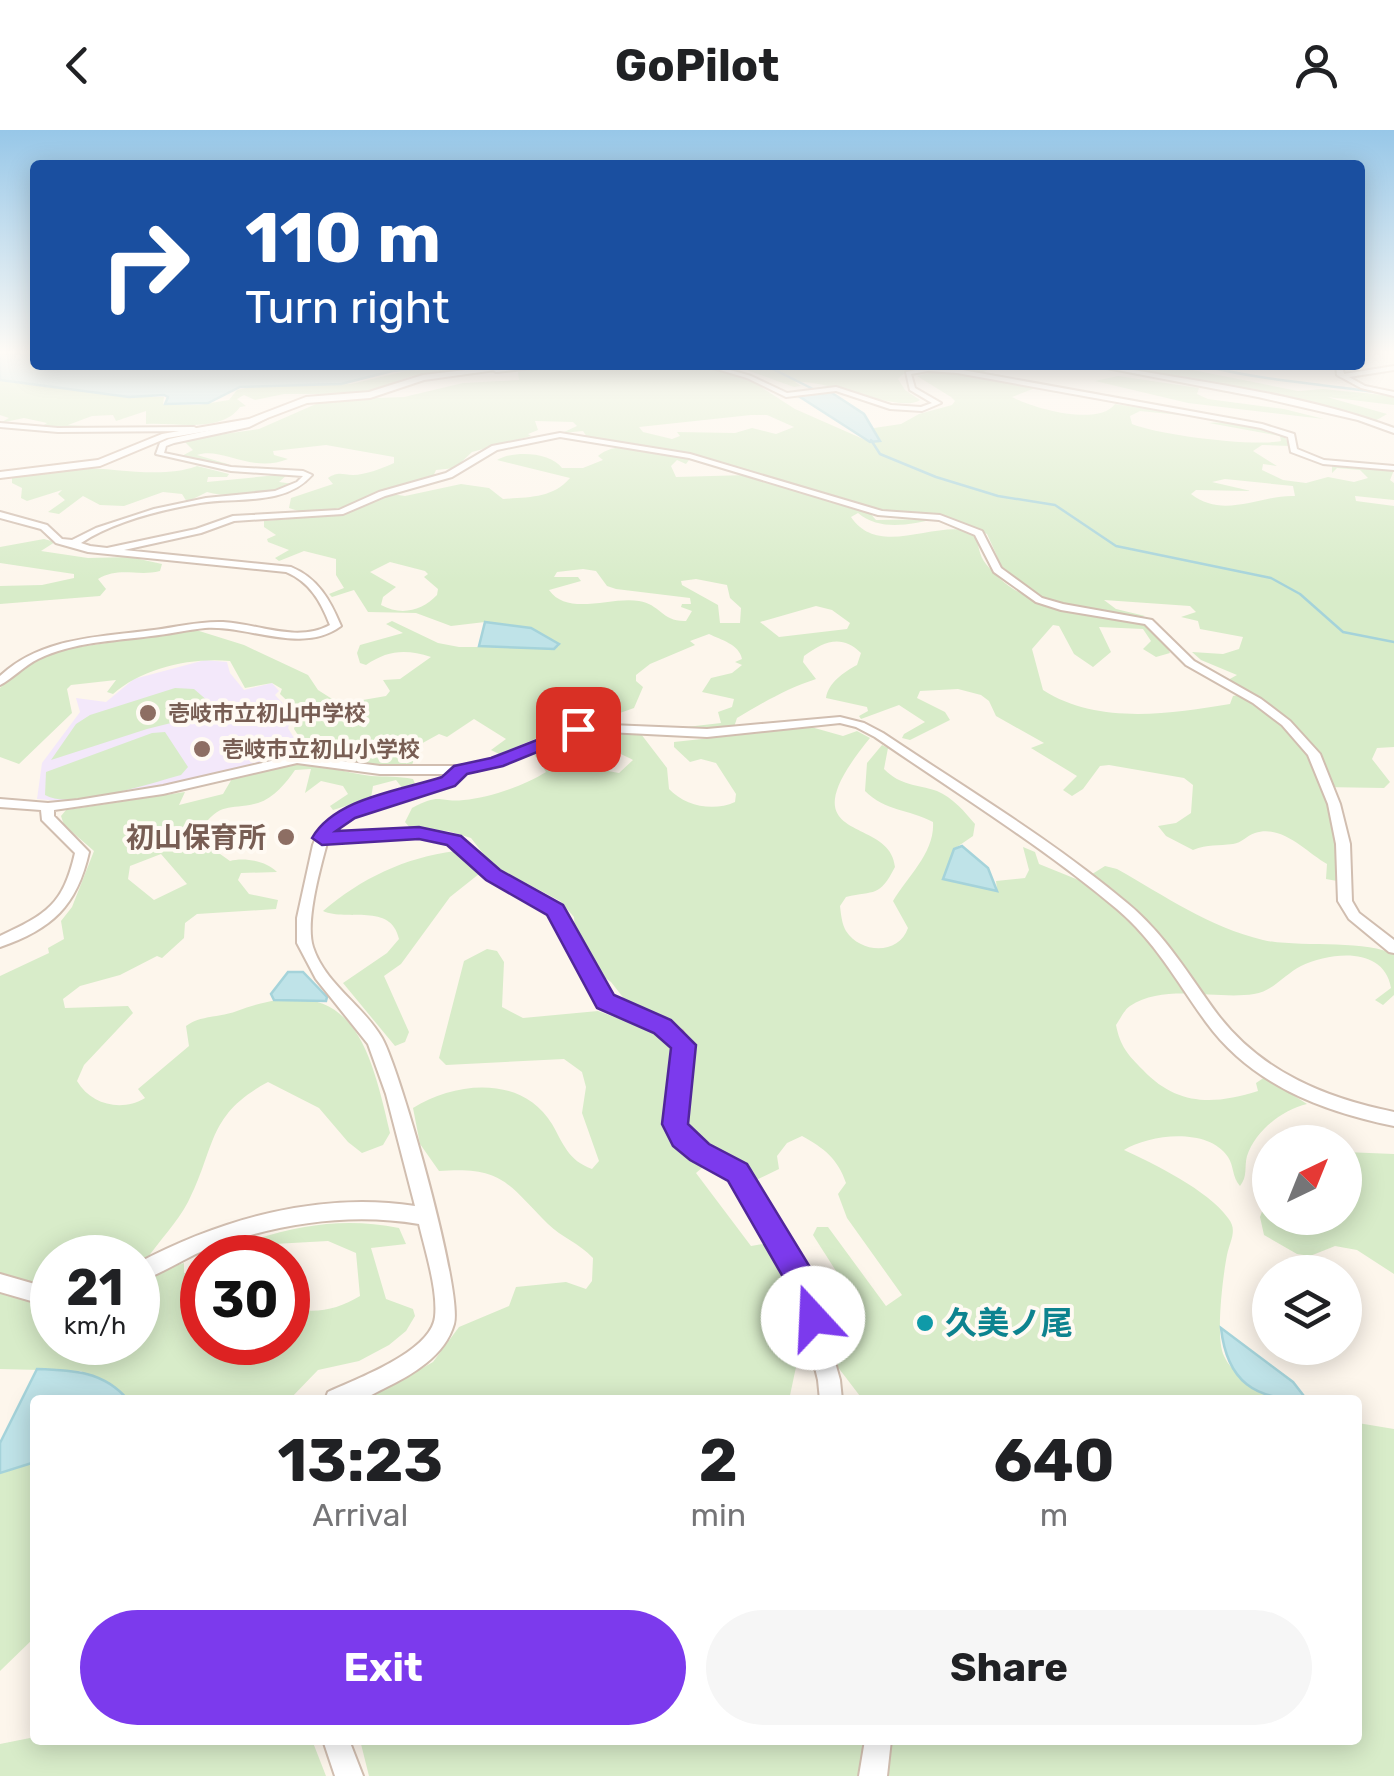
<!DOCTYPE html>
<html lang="en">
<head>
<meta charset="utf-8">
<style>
  body { margin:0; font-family:Rubik,"Noto Sans JP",sans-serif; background:#f6f6f6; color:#202124; height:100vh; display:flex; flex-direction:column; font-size:38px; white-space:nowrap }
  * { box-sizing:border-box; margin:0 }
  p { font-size:32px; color:#757577 }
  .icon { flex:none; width:55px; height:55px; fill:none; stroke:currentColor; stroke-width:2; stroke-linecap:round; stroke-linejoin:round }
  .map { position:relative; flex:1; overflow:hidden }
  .details { position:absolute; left:30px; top:1265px; width:1332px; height:350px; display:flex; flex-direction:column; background:#fff; border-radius:10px; box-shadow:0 5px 25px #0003 }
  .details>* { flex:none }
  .banner { position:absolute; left:30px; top:30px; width:1335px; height:210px; border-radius:10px; box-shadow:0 5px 25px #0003; background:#1a4fa0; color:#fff; overflow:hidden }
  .needle { width:65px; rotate:43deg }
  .controls { position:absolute; left:1252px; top:995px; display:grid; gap:20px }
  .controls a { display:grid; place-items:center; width:110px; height:110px; border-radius:50%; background:#fff; box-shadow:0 5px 25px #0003; font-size:50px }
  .speed { position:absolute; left:30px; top:1105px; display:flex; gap:20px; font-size:50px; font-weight:700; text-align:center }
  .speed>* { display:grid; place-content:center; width:130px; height:130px; border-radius:50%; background:#fff; box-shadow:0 5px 25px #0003; line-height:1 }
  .speed small { font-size:25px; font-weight:400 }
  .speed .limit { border:15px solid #d22; background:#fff; color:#111 }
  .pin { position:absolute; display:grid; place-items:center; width:85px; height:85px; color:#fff; margin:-42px; border-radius:20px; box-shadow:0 5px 15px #0006 }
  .me { position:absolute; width:110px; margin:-55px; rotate:340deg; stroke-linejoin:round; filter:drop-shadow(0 0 8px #0008) }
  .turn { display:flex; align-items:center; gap:35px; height:210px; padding:0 50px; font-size:45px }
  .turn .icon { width:130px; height:130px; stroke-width:2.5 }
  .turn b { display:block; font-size:70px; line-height:85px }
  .eta { display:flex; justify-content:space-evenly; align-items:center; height:170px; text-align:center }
  .eta b { font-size:60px; font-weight:700; line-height:70px }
  .cta { display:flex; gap:20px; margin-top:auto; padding:20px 50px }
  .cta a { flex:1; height:115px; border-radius:60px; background:#7c3aed; color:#fff; font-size:40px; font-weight:700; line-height:115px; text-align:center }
  .cta a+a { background:#f6f6f6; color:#202124 }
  header { display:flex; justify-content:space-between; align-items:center; height:130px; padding:0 50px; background:#fff; font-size:45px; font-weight:700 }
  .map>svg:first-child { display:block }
  .education { fill:#f3e8fa }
  .green { fill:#d8ecc9; fill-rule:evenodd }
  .water { fill:#bfe3e8; stroke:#a5d3da; stroke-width:2.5 }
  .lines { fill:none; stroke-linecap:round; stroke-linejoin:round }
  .stream { stroke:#a5d3da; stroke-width:2.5 }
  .minor-casing { stroke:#d1beb0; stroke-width:4 }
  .secondary-casing { stroke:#d6c0b0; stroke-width:4 }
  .minor { fill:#fff; fill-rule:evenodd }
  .secondary { fill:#fff; fill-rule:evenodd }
  .route { fill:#7c3aed; stroke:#51269a; stroke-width:2.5 }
  .education-dot { fill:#8d6e63; stroke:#fffaf3; stroke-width:4 }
  .culture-dot { fill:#0f9aa8; stroke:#fffaf3; stroke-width:4 }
  .labels { text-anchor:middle; stroke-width:8; stroke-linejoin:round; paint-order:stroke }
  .far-education-label { font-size:22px; font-weight:bold; fill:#785e54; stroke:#fffaf3; text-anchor:start }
  .education-label { font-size:28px; font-weight:bold; fill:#785e54; stroke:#fffaf3; text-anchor:end }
  .near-culture-label { font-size:32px; font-weight:bold; fill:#0d838f; stroke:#fffaf3; text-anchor:start }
</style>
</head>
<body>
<header><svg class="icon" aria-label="back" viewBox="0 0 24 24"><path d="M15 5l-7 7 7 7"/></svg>GoPilot<svg class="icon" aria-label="person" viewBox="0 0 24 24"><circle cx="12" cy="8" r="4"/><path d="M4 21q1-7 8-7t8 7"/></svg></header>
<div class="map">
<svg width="1394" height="1646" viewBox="0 0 1394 1646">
  <rect width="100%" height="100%" fill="#fdf6ec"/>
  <path class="education" d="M205 530 227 532 230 543 244 560 272 553 279 561 275 565 293 584 288 598 297 613 315 624 295 625 197 650 72 672 37 669 42 633 80 582 76 568 106 572 134 549Z"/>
  <path class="green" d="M566 235 703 236 753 252 795 279 870 312 874 298 901 294 919 284 952 275 955 271 951 267 917 246 936 241 1035 258 1012 267C1033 278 1098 297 1115 274L1199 287 1140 281 1130 286 1132 294C1158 305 1254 317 1281 311L1280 306 1209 293C1235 291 1259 297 1283 304L1290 316 1262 315 1253 321 1277 336 1263 334 1262 340 1283 350 1306 353 1328 347 1354 352 1368 348 1360 340 1337 338 1332 343V336L1394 340 1390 350 1394 353V370L1355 366 1356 371 1394 376V617L1377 618 1372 629 1390 652 1384 658 1323 657C1332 685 1342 721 1337 751L1326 749 1327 734C1306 722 1282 694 1255 703 1246 706 1242 713 1233 714 1218 716 1208 714 1193 720L1166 706 1158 696 1176 693 1191 683 1193 655 1184 648 1109 635 1100 636 1083 659 1072 666 1063 660 1077 646 1031 618 1044 613 996 586 989 571 981 565 958 559 920 561 917 568 945 582 950 590 910 610 902 608 904 604 925 592 899 575 861 589 859 586 868 581 867 577 826 568C828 553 844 542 857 535L861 523C842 504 824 511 804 526L803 532 816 549C788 558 762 573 737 588L734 597 669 599 721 593 718 582 732 577 734 569 702 562 711 548 732 543 742 535 735 532 742 529C739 514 721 510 709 504L690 511 695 515 650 534 636 545V551L643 557 634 578 600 590 541 587 539 591 549 603 499 624 491 620 506 609 474 589 447 607 439 604 419 615 412 635C372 636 317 637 294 599L299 582 280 564 282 559 272 553 245 558 230 531C192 527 142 538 113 564L107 562 116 550 71 555 67 559 72 583 19 634 0 627V558L10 546 36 529 65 519 196 500 244 515 308 545 318 560 340 574 386 566 390 561 383 550 400 549 431 527C406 519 388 520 366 535L360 533 357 523 360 515 403 503 386 494 392 491 438 513 459 517H558L559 514 531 498 485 492 451 496 416 483 368 482 354 460 332 467 329 464 344 458 336 445V429L304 421 279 431 275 428 289 420 268 412 267 409 276 405 264 397V391L339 385 391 364 405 366 461 354 489 358 503 369C530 367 553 368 570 348L497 330C514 320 551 322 562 338H583L603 330 598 326C617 308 666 320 689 330L686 334 677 330 671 336 676 347 747 345 869 382 876 390 936 389C911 394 881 402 858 383L851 387C877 426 929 394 965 400L975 405C979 415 979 426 986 434 1005 459 1037 474 1067 481 1104 490 1152 480 1170 523L1156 527 1143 519 1151 511 1143 499 1099 497 1111 522 1093 537 1074 524 1059 496 1053 495 1032 519 1043 560C1097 595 1170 584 1230 574L1233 566 1250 563 1228 550 1237 545 1201 530 1192 522 1223 524 1239 519 1243 507 1200 499 1198 491 1181 487 1196 482 1190 476 1104 470 1116 479 1145 486 1142 487 1054 472 1040 466 1002 437 987 404 946 388 884 382 701 327 589 310 583 301 562 303 577 296 573 292 535 291 538 300 528 304 531 306 472 322 455 338 436 340 433 347C390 356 329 394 289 378L291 368 333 354 328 348C339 341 342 345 353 345 365 345 383 338 394 333V327L326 315 273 321 274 325 288 329C252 344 221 316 197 325L231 335 180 327 193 320 184 311 189 309 259 299 325 270 404 267 463 253 519 250 518 242ZM751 285H767L794 297 776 304 752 298 735 303 677 302 680 306 672 309 643 302 639 297ZM1225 349 1293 356 1295 366C1262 364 1224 390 1191 364L1196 360 1251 361 1212 352ZM390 432 425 441 428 444 424 447 438 459 437 465C422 481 401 486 381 475L383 467 396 457 370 442ZM583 439 596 441 607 456 616 459 690 468 691 474H682L681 477 692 481 686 491C662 492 660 474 639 471 611 466 568 487 549 460L581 451 578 447H554L557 442ZM696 449 727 455 730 468 741 478 740 493H720L718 475 682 455 681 451ZM816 476 832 480 850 493 847 499 779 507 760 492Z
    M733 235H997L980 244C956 239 916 227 898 249L905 260 920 270C901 284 826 249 795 252L801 256 794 257Z
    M1099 235H1168L1298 261 1323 259 1394 266V275L1327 267 1387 284 1375 291Z
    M499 236 412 246 362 264H284L255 270 244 265 237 269 246 276 240 277C221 304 174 292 146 294V281L116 291 113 285 92 286 68 295 102 297 39 298 47 293 24 288 0 293 9 288 0 285V251L129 267H164L163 275H198L229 270 237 260 254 256 351 254 410 240Z
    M1118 246 1199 258 1197 264 1208 269 1284 279 1324 289 1188 273 1095 251Z
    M197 336 229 344 227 347H208L207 352 288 344 279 352 294 354C269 364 232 369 207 362L187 372 182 364 163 362 124 376 100 375 83 366 59 384 48 382 65 370 58 364 62 360 27 371 21 368 22 358 12 353V348C32 345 56 338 80 338 117 338 162 349 197 336Z
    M44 409 55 412 41 421 88 428 130 427 162 434 160 441C137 447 120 436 98 449L106 459 100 466 0 474V456L42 455 74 448V444L0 433V417Z
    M175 558 194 559 216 578 211 583 147 599 51 630 76 594 90 585Z
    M811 597 843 606 857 601 870 608C780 718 890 683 895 737 879 768 875 760 846 767L840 776C841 785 842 794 846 801 861 824 899 825 908 798L893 771C908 746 935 722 933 692 908 679 885 681 865 661L867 633 882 615 888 618 884 639C901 656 916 654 937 661 952 667 965 682 975 694L973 706 954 719 997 760 996 751 1025 748 1029 740 1023 717 1035 722 1039 734 1081 751 1105 736 1117 739C1165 766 1209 797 1263 810 1297 818 1368 809 1394 825V865L1383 875 1375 870 1391 858C1384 816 1331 822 1301 836 1285 844 1272 862 1254 864 1216 870 1165 853 1130 876 1125 879 1120 889 1116 895 1120 916 1128 925 1143 940 1177 976 1214 975 1258 961L1256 953 1265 947 1307 974C1282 980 1255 1001 1247 1026 1244 1037 1248 1046 1240 1056 1232 1047 1234 1036 1228 1027 1208 997 1150 1004 1124 1020 1154 1034 1208 1060 1228 1088 1238 1100 1230 1111 1227 1125 1223 1145 1215 1208 1224 1226 1232 1244 1260 1264 1277 1270H863L837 1236 799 1223 789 1270H366L433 1232 459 1197 509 1176 516 1157 566 1152 586 1159 592 1151 593 1128C579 1113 561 1107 548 1094 508 1054 503 1036 439 1041L420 1014 413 978C456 951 522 945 552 994 564 1015 568 1030 592 1039L599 1031 582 983 586 957 582 942 564 929 446 935 439 928 464 831 487 819 497 821 504 832 502 877 523 888 598 881 625 891 629 875 611 852 597 842 575 804 574 787 560 771 492 735 471 708 448 701 411 699 405 692 412 678C442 662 438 673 464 670 489 668 526 655 546 642L533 623 554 614 563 628 575 635 619 643 633 630C619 622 603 620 598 603L641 604 667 638 669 659C685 676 713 682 735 672L736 664 716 633 701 629 690 632 674 617V612ZM802 1006C824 1018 838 1029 846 1053L838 1064 847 1088 902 1165 886 1176 828 1097H817L813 1105 836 1141 841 1166 802 1193 768 1113 751 1116 696 1043 717 1025 751 1043 754 1051 779 1039 777 1026 787 1013Z
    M165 602 188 637 181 645C152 653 70 680 45 665L46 642 152 603Z
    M295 633C321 634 345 643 371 646 385 647 398 646 413 649L416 656 403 659 396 650 373 656 371 668 333 680 330 676 348 664 343 656 321 651 305 663 311 639 295 640C286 653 274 668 258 673 228 681 222 670 200 700L206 714 230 731C244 727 267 731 277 742L241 743 238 750 249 764 278 770 276 779 197 784 185 793 184 808 162 828 157 826 120 845 80 856 63 869 65 878 128 876 133 883 84 935 77 951C91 975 122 982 145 968L138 959 189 916 186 896C201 885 218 888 237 881 350 839 369 911 390 1003L383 1015 362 1023 348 1012 319 978 268 952C206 985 216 1018 188 1072 177 1093 159 1111 146 1130L150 1143 184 1133V1143L202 1140V1212H288V1177C313 1185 337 1180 360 1166L356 1123 328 1111 256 1115V1109C305 1094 348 1088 399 1098L406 1114 371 1118 386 1169 413 1179 415 1186 406 1201 389 1215 359 1231 318 1240 289 1270H128L81 1241 0 1239V846L49 823 48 818 64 809 61 791 72 777 94 721 64 695 61 686 66 680 185 662 179 675 223 664 233 647ZM161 724 187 754 154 770 128 749 130 736ZM52 1128H138V1212H52Z
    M455 721 479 744 450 767 401 834 384 846 409 902 405 912 395 916 343 853 387 823 399 809C391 772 347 792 323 781 362 748 404 728 455 721Z
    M1345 1022 1394 1024V1144L1357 1120 1335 1116 1310 1126 1297 1124 1264 1105 1260 1087 1270 1060V1088H1345Z
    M1358 1293 1394 1299V1646H369L360 1610H1358Z
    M35 1332V1507L0 1541V1343Z
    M35 1607 312 1610 326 1646H0V1614Z"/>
  <path class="water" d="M0 224H35V235H457L392 241 341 254 240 257 208 273 165 274 168 267 164 265 129 267 0 250Z
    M829 261 864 284 880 311 870 312 797 265Z
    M485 492 531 498 559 514 554 519 479 516Z
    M962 716 988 738 997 761 943 749 954 719Z
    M288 842H303L327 867 326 871 274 870 271 864Z
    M1221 1198 1293 1252 1307 1270C1255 1270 1227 1252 1221 1198Z
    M37 1239C72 1240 104 1241 128 1270H35V1332L0 1343V1313Z"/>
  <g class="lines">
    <path class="stream" d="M765 235 813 259
      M1202 235C1265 252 1329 254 1394 265
      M871 310 880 324 936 347 998 366 1055 375 1116 416 1271 448 1300 464 1343 502 1394 512"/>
    <defs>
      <path id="minor" d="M535 235H562L496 242 493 240Z
        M703 235H713L751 246 787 263 836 257 891 275 921 277 932 273 910 260 906 242 928 237 957 239 1262 294 1294 304 1297 319 1324 330 1394 336V340L1323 334 1291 322 1288 307 1261 298 957 243 928 241 911 244 915 258 941 273 922 281 890 279 836 261 786 267 747 248Z
        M1091 235H1104C1199 252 1304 264 1394 298V303L1358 290 1258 267Z
        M1336 235H1342L1344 244 1394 236V240L1349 247 1365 256 1394 262V266L1361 258 1337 245Z
        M265 285 267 288 249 297 174 313 166 316 164 323 231 337 303 341 312 345C285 376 238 367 200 373 161 380 114 391 81 413L90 416 107 418 196 399 233 386 339 380 379 362 446 343 492 316 560 303 690 324 882 381 940 385 982 401 1001 438 1042 468 1063 474 1152 490 1194 531 1261 569 1290 591 1320 624 1340 674 1350 714 1352 771 1359 783 1394 810V823L1389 822 1349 789 1338 771 1336 714 1328 674 1308 625 1282 595 1253 573 1186 535 1145 494 1061 480 1036 472 994 442 975 405 939 390 878 385 689 328 560 307 497 320 452 347 385 366 343 384 234 391 201 403 124 420 291 437C318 448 330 470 341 496 302 525 249 495 205 498 187 500 169 504 151 506 113 511 73 512 38 529 24 536 13 548 0 555V546C42 507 100 507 154 500 177 497 200 491 223 492 259 494 297 513 330 495 321 472 310 452 286 442L88 422 56 413 41 399 0 388V382L47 395 62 409 72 410 96 398 154 379 206 368 275 361 297 352 303 346 231 341 156 324 160 313 169 309 244 293Z
        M0 293 58 298 194 297 198 299 194 301 58 302 0 297Z
        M840 587 864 593 883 603C965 658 1051 709 1127 773 1166 805 1189 846 1218 885 1262 942 1325 968 1394 982V996C1321 981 1251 954 1206 892 1177 852 1155 811 1117 779 1041 715 956 663 875 607L856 597 840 593 707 607 587 601 501 635 465 643 452 655 366 680 336 697 330 704 419 699 458 707 498 742 560 777 612 867 682 901 691 915 692 923 684 994 689 1003 705 1017 743 1036 812 1150 840 1250 842 1270H820L818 1250 796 1160 731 1048 693 1027 677 1013 666 995 676 923 670 909 600 875 550 783 488 748 449 713 419 707 327 713C320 739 305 792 313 817 325 854 363 875 382 908 401 942 463 1162 454 1194 445 1226 412 1245 383 1259 375 1263 365 1269 356 1270 346 1271 335 1270 325 1270L328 1262C356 1249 431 1222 435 1187 438 1160 425 1120 419 1094 348 1082 275 1094 207 1119 183 1129 161 1144 138 1152V1133C221 1089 320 1061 415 1076L386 964 368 914 316 849 297 813V788L313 715C329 670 402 661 444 649L450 644H380L297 633 163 664 54 680V686L89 722C77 776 52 799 0 817V806C47 784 63 775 75 723L42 690 41 680 0 677V669L48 673 78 670 163 656 297 625 380 636H461L493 629 586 594 707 599Z
        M0 1144 52 1159V1177L0 1162Z
        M323 1610H349L363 1646H335Z
        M865 1610H891L887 1646H859Z"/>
      <path id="secondary" d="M508 235H532L424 250 370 268 307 273 254 293 167 308 100 336 0 348V342L98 330 162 304 249 289 306 267 369 262 423 245Z"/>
    </defs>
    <use href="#minor" class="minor-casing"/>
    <use href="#secondary" class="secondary-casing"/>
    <use href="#minor" class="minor"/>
    <use href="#secondary" class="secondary"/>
  </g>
  <linearGradient id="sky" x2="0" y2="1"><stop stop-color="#97c7e8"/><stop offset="0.49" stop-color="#fefbf6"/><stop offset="1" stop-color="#fefbf6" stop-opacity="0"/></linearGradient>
  <rect width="1394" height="454" fill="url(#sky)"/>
  <path class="route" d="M578 594 587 599 584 603 503 636 467 644 455 656 355 688 336 701 419 697 461 706 500 740 563 775 614 865 671 890 696 915 688 994 709 1014 747 1034 816 1147 828 1188 824 1198 813 1203 802 1198 791 1161 728 1051 690 1030 673 1016 662 994 671 918 654 903 597 878 547 785 486 750 447 715 419 709 322 715 312 708C335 668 399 661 442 647L454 636 491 628Z"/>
  <g class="education-dot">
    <circle cx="148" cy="583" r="10"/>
    <circle cx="202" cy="619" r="10"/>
    <circle cx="286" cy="707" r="10"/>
  </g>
  <circle class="culture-dot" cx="925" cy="1193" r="10"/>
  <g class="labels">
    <g class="far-education-label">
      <text x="168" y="591">壱岐市立初山中学校</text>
      <text x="222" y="627">壱岐市立初山小学校</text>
    </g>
    <g class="education-label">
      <text x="266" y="717">初山保育所</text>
    </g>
    <g class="near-culture-label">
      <text x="945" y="1204">久美ノ尾</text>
    </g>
  </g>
</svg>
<div class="controls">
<a><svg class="needle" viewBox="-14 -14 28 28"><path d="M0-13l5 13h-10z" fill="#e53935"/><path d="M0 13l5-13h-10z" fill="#757577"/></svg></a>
<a><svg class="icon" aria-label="layers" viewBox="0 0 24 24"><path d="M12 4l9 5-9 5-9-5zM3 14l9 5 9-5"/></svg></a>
</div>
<div class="speed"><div>21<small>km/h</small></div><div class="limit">30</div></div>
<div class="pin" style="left:578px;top:599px;background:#d93025"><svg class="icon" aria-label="arrive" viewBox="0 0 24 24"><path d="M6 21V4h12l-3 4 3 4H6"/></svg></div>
<svg class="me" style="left:813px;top:1188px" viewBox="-20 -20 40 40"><circle r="19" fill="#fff"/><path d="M0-13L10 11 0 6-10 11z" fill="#7c3aed"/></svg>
<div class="banner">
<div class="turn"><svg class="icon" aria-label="right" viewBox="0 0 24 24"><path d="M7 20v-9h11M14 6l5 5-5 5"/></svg><div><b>110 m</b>Turn right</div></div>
</div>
<section class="details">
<div class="eta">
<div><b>13:23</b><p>Arrival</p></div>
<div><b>2</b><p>min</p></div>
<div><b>640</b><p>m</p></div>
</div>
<div class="cta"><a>Exit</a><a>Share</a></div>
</section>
</div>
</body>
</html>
